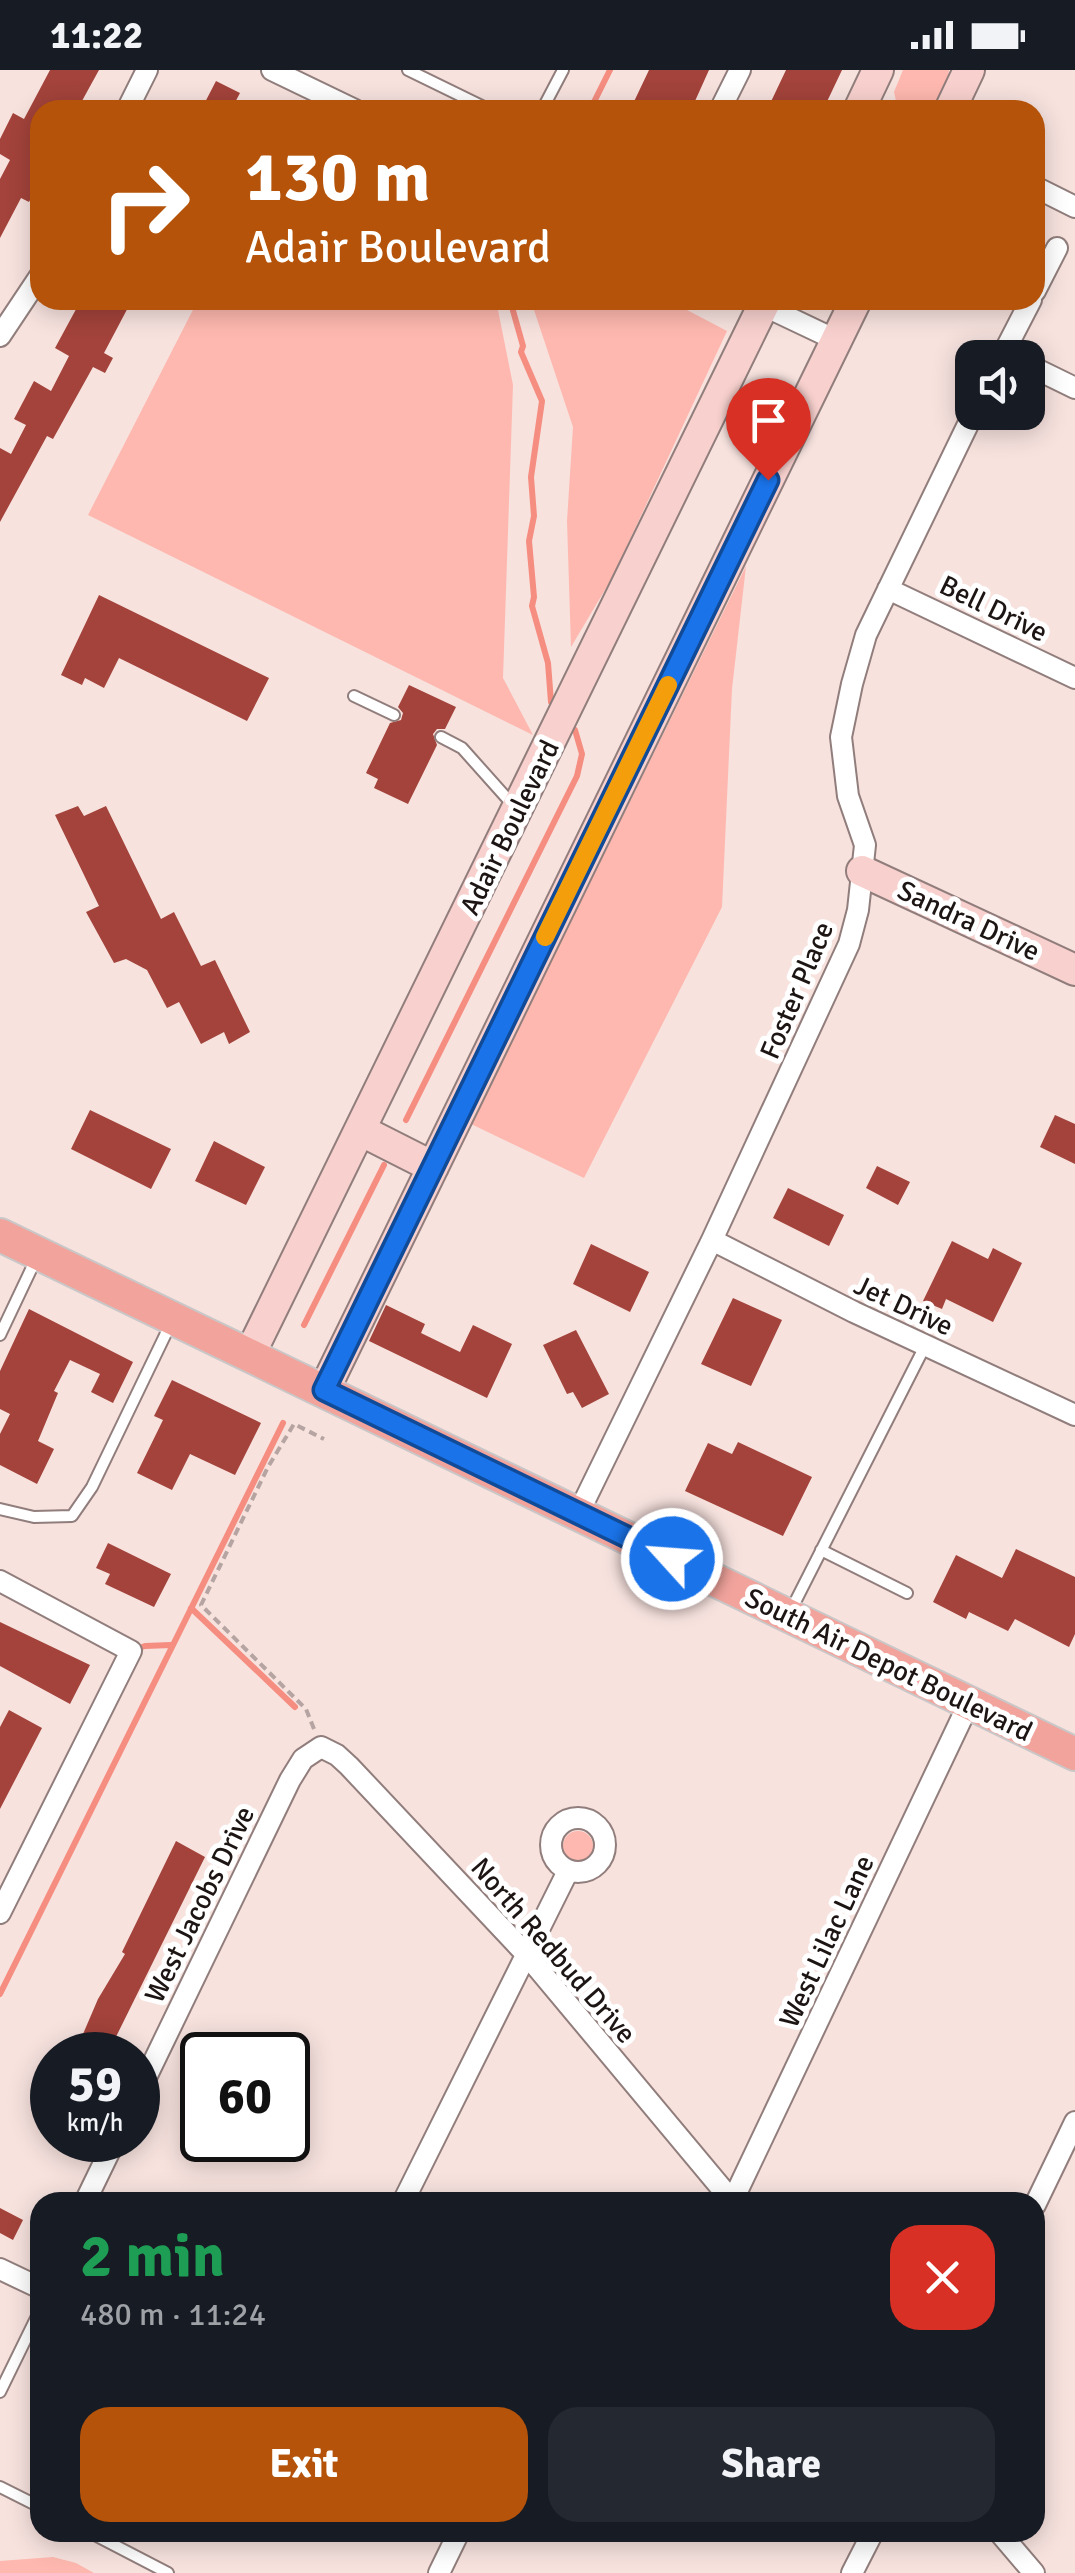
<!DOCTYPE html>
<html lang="en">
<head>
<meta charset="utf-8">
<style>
  body { margin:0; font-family:Signika,sans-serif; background:#242831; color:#f1f3f6; height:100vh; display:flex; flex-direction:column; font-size:38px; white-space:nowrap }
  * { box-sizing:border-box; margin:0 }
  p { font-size:32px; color:#9ea1a6 }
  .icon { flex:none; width:55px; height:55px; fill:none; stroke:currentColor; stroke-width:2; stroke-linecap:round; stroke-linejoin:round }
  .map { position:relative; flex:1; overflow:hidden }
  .details { position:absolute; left:30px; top:2122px; width:1015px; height:350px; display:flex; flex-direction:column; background:#171b24; border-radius:30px; box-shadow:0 5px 25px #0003 }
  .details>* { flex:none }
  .banner { position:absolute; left:30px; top:30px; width:1015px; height:210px; border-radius:30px; box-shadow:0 5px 25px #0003; background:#b45309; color:#fff; overflow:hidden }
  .buttons { position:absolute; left:955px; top:270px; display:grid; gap:20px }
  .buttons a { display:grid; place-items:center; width:90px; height:90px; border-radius:20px; background:#171b24; box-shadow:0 5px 25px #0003; font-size:50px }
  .speed { position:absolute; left:30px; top:1962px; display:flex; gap:20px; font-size:50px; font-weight:700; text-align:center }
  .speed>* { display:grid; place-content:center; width:130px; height:130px; border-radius:50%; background:#171b24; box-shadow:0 5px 25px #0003; line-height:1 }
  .speed small { font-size:25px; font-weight:400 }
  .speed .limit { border:5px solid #111; border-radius:15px; background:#fff; color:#111 }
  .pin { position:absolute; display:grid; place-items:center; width:85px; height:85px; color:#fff; margin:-102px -42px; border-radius:50% 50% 50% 0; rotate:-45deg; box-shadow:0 0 10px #0007 }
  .pin .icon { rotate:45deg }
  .me { position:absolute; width:110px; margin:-55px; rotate:296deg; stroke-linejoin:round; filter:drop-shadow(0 0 8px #0008) }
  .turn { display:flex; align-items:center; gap:35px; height:210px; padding:0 50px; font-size:45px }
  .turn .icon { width:130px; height:130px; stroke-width:2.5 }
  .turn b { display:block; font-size:70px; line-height:85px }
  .round { display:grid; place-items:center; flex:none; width:105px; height:105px; border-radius:30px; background:#242831 }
  .summary { display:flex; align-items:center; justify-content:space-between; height:170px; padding:0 50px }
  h1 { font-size:60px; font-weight:700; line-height:75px; color:#1e9e55 }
  .action { display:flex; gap:20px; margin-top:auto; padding:20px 50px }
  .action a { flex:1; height:115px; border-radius:30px; background:#b45309; color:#fff; font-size:40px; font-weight:700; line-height:115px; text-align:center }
  .action a+a { background:#242831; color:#f1f3f6 }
  .status { display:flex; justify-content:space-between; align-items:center; height:70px; padding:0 50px; background:#171b24; direction:ltr }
  .status svg { height:28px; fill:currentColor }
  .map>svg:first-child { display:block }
  .green { fill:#feb8af }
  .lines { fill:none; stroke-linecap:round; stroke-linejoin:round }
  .stream { stroke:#f58d81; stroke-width:6 }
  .building { fill:#a3433b }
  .lane-casing { stroke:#917e7c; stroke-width:14 }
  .street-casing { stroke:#917e7c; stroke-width:24 }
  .secondary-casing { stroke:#917e7c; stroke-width:34 }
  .primary-casing { stroke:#c9c7c7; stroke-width:36 }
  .path { stroke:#b5a4a1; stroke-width:4; stroke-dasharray:8 5; stroke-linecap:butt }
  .lane { stroke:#fff; stroke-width:10 }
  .street { stroke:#fff; stroke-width:20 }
  .secondary { stroke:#f8d1ce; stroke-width:30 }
  .primary { stroke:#f1a39c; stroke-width:32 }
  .route-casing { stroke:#114b97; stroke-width:25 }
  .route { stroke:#1a73e8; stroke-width:18 }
  .slow { stroke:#f59e0b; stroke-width:18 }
  .labels { text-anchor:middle; stroke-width:10; stroke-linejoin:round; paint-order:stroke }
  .street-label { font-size:28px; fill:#1c1514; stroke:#fff }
</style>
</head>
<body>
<div class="status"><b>11:22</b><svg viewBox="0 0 49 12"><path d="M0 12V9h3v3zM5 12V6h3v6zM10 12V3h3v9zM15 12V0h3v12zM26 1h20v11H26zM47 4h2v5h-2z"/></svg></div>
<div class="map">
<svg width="1075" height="2503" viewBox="0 0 1075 2503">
  <rect width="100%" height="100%" fill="#f7e2de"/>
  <path class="green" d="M903 0H949L947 16 936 40H908L897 35 894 22Z
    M198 230H496L513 315 503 608 533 665 88 445Z
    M534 230H668L727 261 612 508 571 577 567 451 573 357 532 234Z
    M746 496 732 619 722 837 584 1108 471 1054Z
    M563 1776a15 15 0 1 1 30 0a15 15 0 1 1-30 0Z
    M53 2487 76 2493 94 2503H0V2491Z"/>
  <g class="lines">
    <path class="stream" d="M590 40 610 0
      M510 230 523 276 521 282 542 331 531 407 534 446 529 471 534 527 532 536 548 593 551 632
      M406 1050 577 706 582 684 575 660
      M304 1255 384 1095
      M191 1538 295 1637
      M133 1580 145 1576 171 1575
      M0 1924 283 1353"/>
  </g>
  <path class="building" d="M50 0H99L77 40H40V111L29 132 21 128 0 168V109L10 90 0 84V69L13 43 24 49Z
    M649 0H709L691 40H630Z
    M786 0H842L823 40H767Z
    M216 11 240 23 231 40H201Z
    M81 230H132L104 283 113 288 105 303 93 297 53 369 47 366 0 452V378L11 384 26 355 14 349 34 311 51 321 69 286 55 278Z
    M99 525 269 608 247 651 119 588 104 618 85 608 82 615 61 605Z
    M409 615 456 637 445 659H437L433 664 437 675 408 734 374 718 378 709 366 703 390 653 401 650 403 643 398 637Z
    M78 736 84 746 106 736 161 849 174 842 201 896 215 890 250 962 229 974 224 962 201 974 179 932 167 938 147 900 126 889 114 893 86 842 99 836 55 745Z
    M90 1040 171 1079 151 1119 71 1079Z
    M1055 1045 1075 1054V1094L1040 1077Z
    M214 1071 265 1097 246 1135 195 1111Z
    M877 1096 910 1112 898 1135 866 1118Z
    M788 1118 844 1145 829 1176 773 1148Z
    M952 1171 988 1189 993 1178 1022 1193 993 1252 946 1229 942 1239 923 1231Z
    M591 1174 649 1202 630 1242 573 1214Z
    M733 1228 782 1250 751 1316 701 1294Z
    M386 1235 425 1254 421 1263 460 1282 473 1255 512 1274 487 1328 369 1271Z
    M29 1239 133 1292 113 1333 91 1322 100 1304 70 1290 54 1321 58 1323 38 1371 54 1379 37 1414 0 1395V1364L10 1344 0 1339V1301Z
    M576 1260 609 1324 582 1338 573 1322 567 1324 543 1275Z
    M172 1310 261 1353 235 1405 190 1384 172 1420 137 1403 163 1350 154 1346Z
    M738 1372 812 1407 783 1466 685 1421 708 1373 732 1384Z
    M108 1473 171 1504 154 1537 105 1514 110 1504 96 1498Z
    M1016 1479 1075 1507V1564L1069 1577 1015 1549 1008 1561 969 1542 966 1549 933 1532 956 1485 1002 1508Z
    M0 1552 90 1595 70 1634 0 1596Z
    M9 1640 42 1658 0 1739V1657Z
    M176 1771 205 1787 107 1985H74L98 1929 125 1884 122 1882Z
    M0 2138 23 2150 13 2170 0 2163Z"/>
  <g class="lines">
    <defs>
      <path id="lane" d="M408 0 490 40
        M542 40 563 0
        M354 626 394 645
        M441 667 462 678 512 734
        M0 1265 36 1189
        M0 1439 34 1447 72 1446 92 1417 171 1253
        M821 1480 907 1523
        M790 1542 925 1276
        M0 2322 40 2240
        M0 2417 40 2437
        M89 2462 168 2503"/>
      <path id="street" d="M272 0 355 40
        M127 40 147 0
        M720 40 740 0
        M1035 117 1075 137
        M1035 221 1057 178
        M754 231 836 270
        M0 266 40 206
        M1001 288 1031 230
        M1028 295 1075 318
        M888 519 1075 608
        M712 1170 854 1242 1075 1345
        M578 1444 712 1170 849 874 858 840 865 775 848 726 841 667 852 614 866 565 974 342
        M0 1511 131 1581 0 1843
        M551 1775a27 27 0 1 1 54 0a27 27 0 1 1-54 0Z
        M138 2024 290 1710 303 1689 321 1677 337 1685 349 1696 526 1884 733 2132
        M85 2132 115 2070
        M403 2132 568 1801
        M732 2132 969 1633
        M1035 2135 1075 2052
        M0 2199 40 2218
        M999 2462 1034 2503
        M439 2503 459 2462
        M852 2503 873 2462"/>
      <path id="secondary" d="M859 40 878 0
        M950 40 969 0
        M862 801 1075 900
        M360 1060 433 1097
        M250 1284 766 230
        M324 1320 856 230"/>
      <path id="primary" d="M0 1165 1075 1684"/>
    </defs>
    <use href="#lane" class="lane-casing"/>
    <use href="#street" class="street-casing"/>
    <use href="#secondary" class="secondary-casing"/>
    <use href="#primary" class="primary-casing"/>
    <path class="path" d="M314 1659 306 1639 201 1535 268 1397 294 1354 324 1369"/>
    <use href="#lane" class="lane"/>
    <use href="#street" class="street"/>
    <use href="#secondary" class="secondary"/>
    <use href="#primary" class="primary"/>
  </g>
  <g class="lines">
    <defs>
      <path id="route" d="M672 1489 324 1320 768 410"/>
    </defs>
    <use href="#route" class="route-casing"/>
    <use href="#route" class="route"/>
    <path class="slow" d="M545 867 668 615"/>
  </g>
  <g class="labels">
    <g class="street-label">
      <text transform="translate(994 538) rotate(26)" y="10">Bell Drive</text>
      <text transform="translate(509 757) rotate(-64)" y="10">Adair Boulevard</text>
      <text transform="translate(969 850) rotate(25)" y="10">Sandra Drive</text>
      <text transform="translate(796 920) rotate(-67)" y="10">Foster Place</text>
      <text transform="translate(904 1235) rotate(25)" y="10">Jet Drive</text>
      <text transform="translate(889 1594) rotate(26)" y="10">South Air Depot Boulevard</text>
      <text transform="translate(199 1834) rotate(-64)" y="10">West Jacobs Drive</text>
      <text transform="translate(826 1871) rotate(-65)" y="10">West Lilac Lane</text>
      <text transform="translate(554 1880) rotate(49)" y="10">North Redbud Drive</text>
    </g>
  </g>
</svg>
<div class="buttons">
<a><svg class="icon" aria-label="sound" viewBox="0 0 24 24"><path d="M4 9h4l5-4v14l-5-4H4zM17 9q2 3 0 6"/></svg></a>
</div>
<div class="speed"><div>59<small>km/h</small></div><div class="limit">60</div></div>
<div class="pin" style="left:768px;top:410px;background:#d93025"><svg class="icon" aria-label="arrive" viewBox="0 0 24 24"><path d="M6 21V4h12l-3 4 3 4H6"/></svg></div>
<svg class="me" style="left:672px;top:1489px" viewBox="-20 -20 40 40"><circle r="17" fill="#1a73e8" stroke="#fff" stroke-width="3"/><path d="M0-11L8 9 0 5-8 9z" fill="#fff"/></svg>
<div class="banner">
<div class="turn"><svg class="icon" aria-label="right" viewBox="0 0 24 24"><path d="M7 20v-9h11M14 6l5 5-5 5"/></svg><div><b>130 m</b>Adair Boulevard</div></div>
</div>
<section class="details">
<div class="summary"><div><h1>2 min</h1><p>480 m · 11:24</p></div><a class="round" style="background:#d93025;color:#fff"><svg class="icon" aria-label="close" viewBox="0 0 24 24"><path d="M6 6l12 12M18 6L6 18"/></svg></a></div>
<div class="action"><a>Exit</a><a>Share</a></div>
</section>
</div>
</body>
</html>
